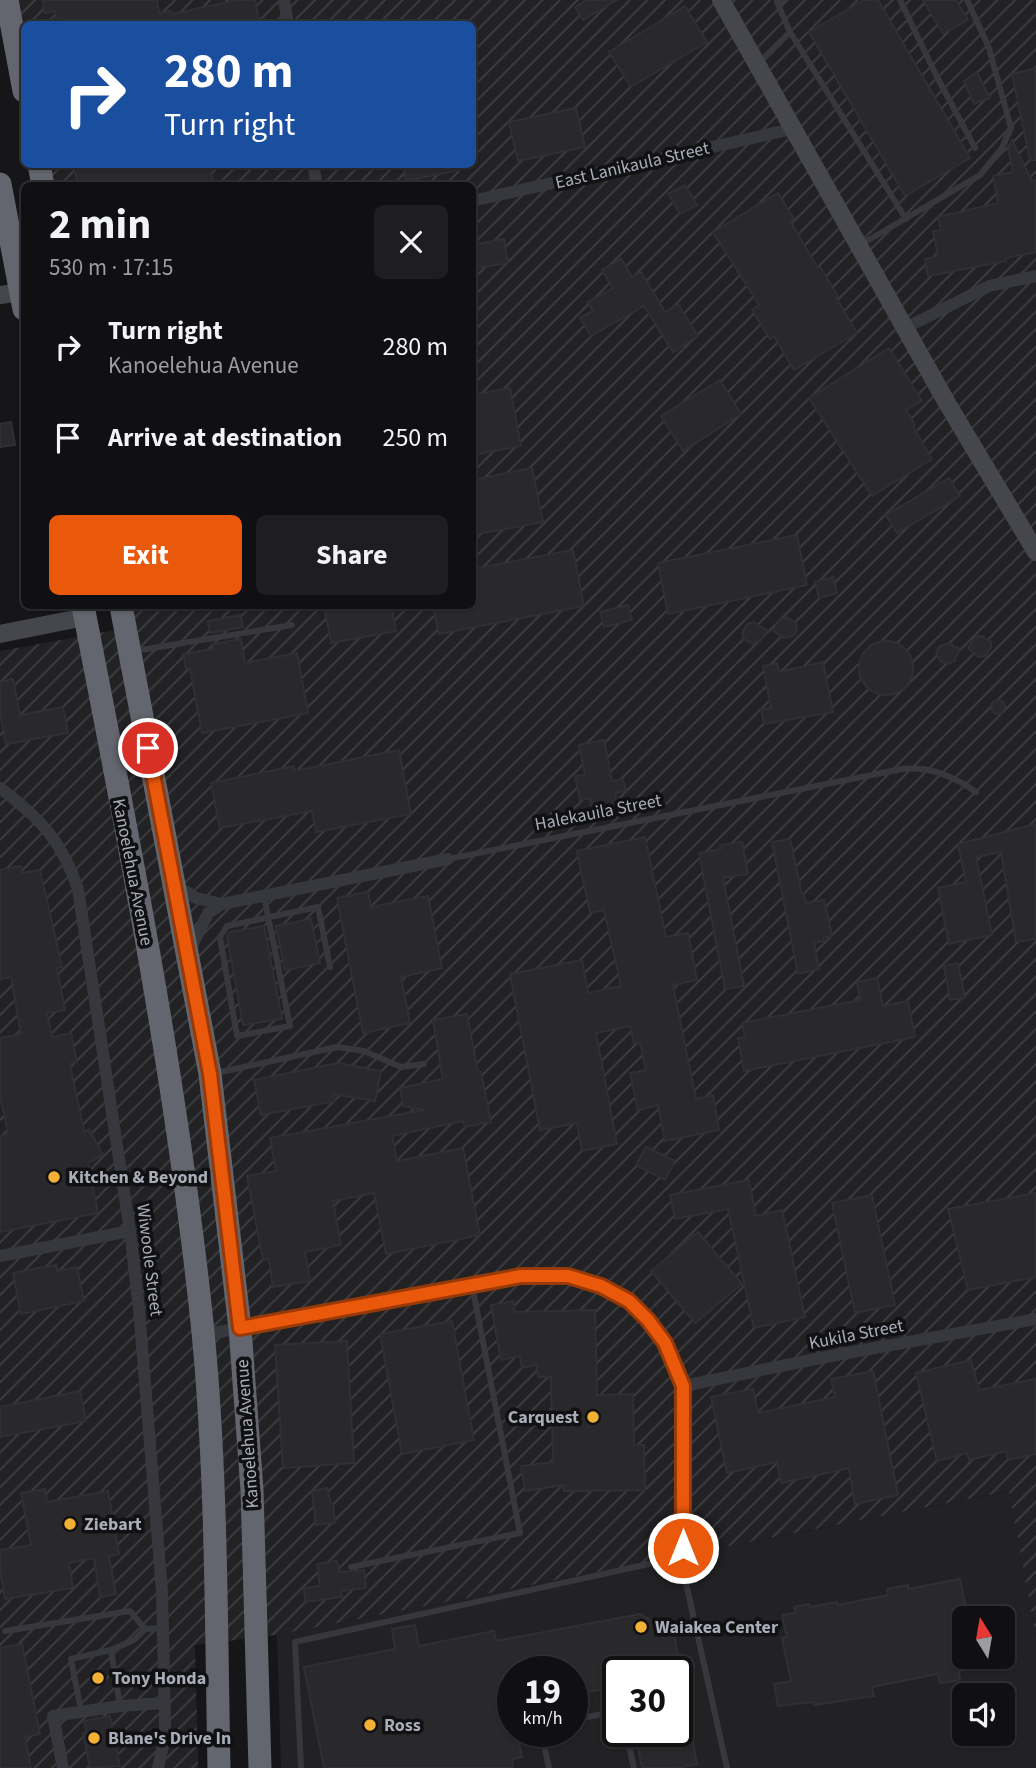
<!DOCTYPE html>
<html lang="en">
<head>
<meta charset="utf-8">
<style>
  body { margin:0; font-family:"Source Sans 3",sans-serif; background:#1e1e20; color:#f1f3f6; height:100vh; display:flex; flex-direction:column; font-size:26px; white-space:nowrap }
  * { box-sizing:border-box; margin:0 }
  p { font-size:23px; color:#9c9d9f }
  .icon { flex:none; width:38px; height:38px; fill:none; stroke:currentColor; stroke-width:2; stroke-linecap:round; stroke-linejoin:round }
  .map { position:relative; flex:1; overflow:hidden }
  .drawer { position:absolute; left:21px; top:182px; width:455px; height:427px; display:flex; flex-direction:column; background:#101012; border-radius:10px; box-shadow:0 2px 5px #0004,0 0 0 2px #303032 }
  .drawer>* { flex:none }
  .hud { position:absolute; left:21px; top:21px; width:455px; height:147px; border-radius:10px; box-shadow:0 2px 5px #0004,0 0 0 2px #303032; background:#1a4fa0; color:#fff; overflow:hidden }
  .needle { width:46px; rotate:349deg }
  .controls { position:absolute; left:952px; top:1606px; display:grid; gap:14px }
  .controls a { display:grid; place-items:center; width:63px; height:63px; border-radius:10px; background:#101012; box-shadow:0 2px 5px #0004,0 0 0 2px #303032; font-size:35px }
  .speed { position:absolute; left:497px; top:1656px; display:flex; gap:14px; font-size:35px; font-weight:700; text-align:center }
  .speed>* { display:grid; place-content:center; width:91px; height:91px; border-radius:50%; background:#101012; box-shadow:0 2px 5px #0004,0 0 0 2px #303032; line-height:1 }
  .speed small { font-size:18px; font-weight:400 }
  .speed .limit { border:4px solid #111; border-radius:10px; background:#fff; color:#111 }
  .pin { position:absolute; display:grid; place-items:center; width:60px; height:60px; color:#fff; margin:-30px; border:4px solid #fff; border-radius:50%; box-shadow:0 2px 7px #0007 }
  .me { position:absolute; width:77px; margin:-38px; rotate:0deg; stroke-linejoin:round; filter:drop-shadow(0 0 5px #0008) }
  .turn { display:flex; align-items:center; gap:24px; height:147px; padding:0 28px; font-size:32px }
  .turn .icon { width:91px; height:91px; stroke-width:2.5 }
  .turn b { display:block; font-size:49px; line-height:60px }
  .round { display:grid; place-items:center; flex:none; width:74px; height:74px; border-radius:10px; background:#1e1e20 }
  .headline { display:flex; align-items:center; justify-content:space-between; height:119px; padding:0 28px }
  h1 { font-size:42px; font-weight:700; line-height:52px }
  .button { display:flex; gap:14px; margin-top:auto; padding:14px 28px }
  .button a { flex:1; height:80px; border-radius:10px; background:#ea580c; color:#fff; font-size:28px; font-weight:700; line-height:80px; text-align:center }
  .button a+a { background:#1e1e20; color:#f1f3f6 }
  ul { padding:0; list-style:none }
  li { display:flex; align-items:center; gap:21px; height:91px; padding:0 28px }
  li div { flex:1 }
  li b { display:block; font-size:26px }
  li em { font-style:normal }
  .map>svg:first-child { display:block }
  .built { fill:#222225; fill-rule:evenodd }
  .industrial { fill:url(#industrial-furrows) }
  .building { fill:#29292c; stroke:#303034; stroke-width:2 }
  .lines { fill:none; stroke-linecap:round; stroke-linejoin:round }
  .lane { stroke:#37383d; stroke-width:6 }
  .street { stroke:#37383d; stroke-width:12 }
  .secondary { stroke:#45474d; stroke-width:18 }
  .highway { stroke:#63666e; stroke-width:23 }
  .route-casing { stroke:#983908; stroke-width:18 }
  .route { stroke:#ea580c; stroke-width:12 }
  .poi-dot { fill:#f2b134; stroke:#111113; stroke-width:2.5 }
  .labels { text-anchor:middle; stroke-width:7; stroke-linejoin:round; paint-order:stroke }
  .street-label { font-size:18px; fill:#a8adb8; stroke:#111113 }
  .poi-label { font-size:18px; font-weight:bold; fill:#a8adb8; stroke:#111113; text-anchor:start }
</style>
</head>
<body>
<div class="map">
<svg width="1036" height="1768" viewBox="0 0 1036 1768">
  <defs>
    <pattern id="industrial-furrows" width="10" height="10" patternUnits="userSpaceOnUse" patternTransform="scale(1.75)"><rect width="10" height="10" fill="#222225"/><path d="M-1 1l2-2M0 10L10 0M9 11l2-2" fill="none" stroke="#3f3f43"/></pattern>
  </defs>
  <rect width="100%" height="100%" fill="#161618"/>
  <path class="built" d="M1010 1491 1036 1637V1768H281L277 1635ZM964 1619H1003V1657H964ZM513 1671H572V1731H513ZM618 1671H677V1731H618ZM964 1696H1003V1734H964Z"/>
  <path class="industrial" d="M16 0H1036V1637L1009 1491 277 1635 195 1645 198 1768H0V651L132 627 128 606H472V186H50L46 165 472 164V24H24V47Z"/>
  <path class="building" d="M42 0H157L159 13 171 11 172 14 237 0H255L259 19 231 24H57L55 11 45 13Z
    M587 0H617L583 20 575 7Z
    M864 0H878L970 158 905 196 809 32Z
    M923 0H956L968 20 943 34Z
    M685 6 707 42 631 87 609 52Z
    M1036 68V160H1030L1012 74Z
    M977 72 990 98 974 104 964 81Z
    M576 108 585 147 518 161 509 122Z
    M1012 140 1032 181 1036 180V252L1006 258V261L928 276 925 259 938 256 933 231 941 230 938 217 998 203 993 176 1013 172 1008 149Z
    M74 164H209L214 186H78Z
    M403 164H458L459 170 406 181Z
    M685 185 697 205 680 214 668 194Z
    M778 193 794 219 790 221 818 268 820 267 838 296 836 298 857 333 794 370 774 336 770 339 752 310 759 305 713 232Z
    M504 239 508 263 472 269V245Z
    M621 259 632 277 641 272 665 312 678 304 698 336 673 352 644 306 591 336 580 318 593 311 588 302 613 288 602 270Z
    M889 348 922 401 906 410 915 425 913 427 932 459 872 496 809 398Z
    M720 380 741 414 683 451 661 416Z
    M510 388 521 446 472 455V395Z
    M11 422 15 445 0 447V424Z
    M532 468 543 522 472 535V480Z
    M949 478 960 496 897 533 886 515Z
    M797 535 807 585 668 614 658 563Z
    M573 550 584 606 439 634 433 606H472V569Z
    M833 577 837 593 819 598 815 582Z
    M628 605 632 620 604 627 600 612Z
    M324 606H391L396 631 331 643Z
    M240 615 243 627 210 633 208 621Z
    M787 617 796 623 797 630 793 636 783 638 773 630 780 619Z
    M754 622 768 631 760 641 753 644 744 639 742 633 747 624Z
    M982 636 991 642V648L985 656 978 657 968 648 975 637Z
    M241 639 245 663 297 653 308 713 202 733 190 668 186 669 183 654 213 649 212 644Z
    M859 668a27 27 0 1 1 54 0a27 27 0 1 1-54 0Z
    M948 643 960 649 954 661 948 664 941 662 936 653 939 647Z
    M823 662 833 712 764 724 761 709 771 708 763 666 777 663 779 672Z
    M13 679 20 715 63 707 68 733 6 744 0 713V682Z
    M991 707a7 7 0 1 1 14 0a7 7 0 1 1-14 0Z
    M604 740 612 781 623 779 626 791 615 793 619 812 593 817 590 798 580 800 575 776 585 775 579 745Z
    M399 750 411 814 316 832 312 811 220 828 211 783 294 766V771Z
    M1036 824V939L1016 942 1001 852 976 857 992 935 949 944 938 888 966 882 958 844Z
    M645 837 666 937 688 933 697 980 673 985 696 1099 713 1095 719 1130 665 1141 658 1105 638 1110 630 1073 646 1070 640 1043 634 1044 630 1026 596 1033 617 1144 582 1151 577 1123 540 1130 510 974 582 960 588 993 621 986 604 910 590 913 577 851Z
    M790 839 802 894H804L806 903 824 900 832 936 823 938 824 941 814 943 819 969 798 974 772 842Z
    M742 842 748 874 723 878 744 986 725 989 699 853 721 849 720 845Z
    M21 866 22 873 40 870 62 967 57 968 65 1010 47 1013 52 1037 71 1033 77 1062 70 1064 84 1132 89 1129 103 1155 88 1163 98 1213 0 1232V1136L8 1134 0 1095V1038L21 1034 11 977 0 979V870Z
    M368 892 371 907 428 896 442 968 401 977 410 1023 363 1033 337 898Z
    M311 919 320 963 285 970 276 926Z
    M264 926 282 1019 243 1025 227 936 230 932Z
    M958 963 965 998 950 1000 944 966Z
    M877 978 883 1006 908 1001 915 1037 744 1071 738 1038 745 1037 742 1023 860 1000 857 982Z
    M467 1014 478 1072H481L491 1122 465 1127 463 1121 392 1136 397 1161 463 1148 480 1235 386 1254 374 1193 333 1201 341 1245 305 1252 310 1281 273 1287 269 1259 263 1260 247 1176 276 1171 270 1138 424 1110 403 1106 400 1088 443 1079 433 1020Z
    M338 1063 381 1071 375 1101 333 1094 335 1101 261 1115 254 1080Z
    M646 1147 675 1161 665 1180 636 1165Z
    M749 1180 756 1216 782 1210 805 1317 754 1328 728 1209 675 1219 670 1195Z
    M1036 1193V1277L968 1290 948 1209Z
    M872 1195 895 1305 855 1313 832 1203Z
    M698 1232 742 1284 695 1323 651 1271Z
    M56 1265 57 1271 77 1267 84 1301 21 1314 13 1273Z
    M513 1301 515 1312 595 1310 597 1395 633 1394 634 1445H644L645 1490 564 1491V1485L525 1491 521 1466 553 1462 551 1377H538L537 1365 522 1368 520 1356 501 1360 491 1305Z
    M452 1321 474 1440 402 1454 380 1334Z
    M347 1341 354 1463 283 1468 275 1345Z
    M971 1360 979 1390 1036 1379V1454L1008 1460 1006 1451 969 1460 967 1453 937 1461 916 1373Z
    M873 1371 898 1495 855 1504 849 1468 781 1483 777 1462 727 1473 711 1397 753 1389 758 1413 835 1397 831 1379Z
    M80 1391 86 1421 0 1437V1407Z
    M327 1488 331 1504H333L335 1523 316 1525 312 1491Z
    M45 1489 47 1502 108 1491 119 1554 109 1556 116 1594 100 1597 94 1558 69 1563 73 1588 5 1599 0 1570V1550L31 1545 21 1493Z
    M337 1561 339 1572 364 1570 366 1588 341 1591 342 1597 305 1602 304 1588 320 1586 317 1564Z
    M960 1579 968 1619H964V1657H995L996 1663 959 1671 960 1680 940 1683 938 1674 872 1687 874 1696 814 1705V1702L778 1706 774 1684 791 1681 782 1638 787 1637 782 1615 796 1613 794 1607 809 1604 810 1607 837 1602 838 1605 888 1595 887 1589 908 1585V1589Z
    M640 1614 674 1633 680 1671H618V1694L608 1688 572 1695V1671H513V1731H517L522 1757 512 1759 513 1768H324L304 1667 395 1649 392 1629 415 1625 419 1646 494 1631 496 1641Z
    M22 1644 40 1734 25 1737 31 1768H0V1648Z
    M677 1691H684L697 1764 678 1768H642L635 1731H677Z
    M110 1716 120 1766 90 1768 83 1733H87L84 1721Z"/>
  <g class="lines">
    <path class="lane" d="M900 0 936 75 975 148
      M790 32 906 219
      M758 64 790 32 777 2 785 0
      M860 245 980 175 1002 148 1011 128 989 48 967 0
      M135 651 292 625
      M448 859 902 769C930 766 953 776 976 792
      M264 896 290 1026 237 1036 220 937 227 926 318 907 330 967
      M216 1073 337 1047 364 1051 401 1067 424 1064
      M680 1556 727 1768
      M351 1567 520 1533 472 1285
      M5 1631 130 1611 145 1629
      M111 1650 120 1706
      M81 1711 71 1659 111 1650 134 1640 145 1629 163 1628
      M572 1720 618 1711
      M541 1731 549 1768
      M626 1731 634 1768
      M301 1768 295 1642 680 1557"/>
    <path class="street" d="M284 0 288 24
      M313 164 317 186
      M472 201 792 129
      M905 328 989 286 1036 276
      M0 788C40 818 62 841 78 889L130 1231 139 1309 162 1591 165 1720V1737L158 1768
      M174 884 196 898 222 904
      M189 952 208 913 222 904 448 859
      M0 1256 130 1231
      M203 1335 521 1276H568L601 1286 629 1302 648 1320 665 1343 683 1386V1548
      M683 1386 836 1355 1036 1319
      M63 1768 53 1716 120 1706 164 1703"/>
    <path class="secondary" d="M721 0 947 403 1036 552
      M0 295 21 292
      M0 634 85 617"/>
    <path class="highway" d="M7 0 24 91
      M39 164 43 186
      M0 184 24 309
      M83 606C130 846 178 1088 203 1332 217 1477 216 1623 219 1768
      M121 606 210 1074 240 1328 252 1490 260 1768"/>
  </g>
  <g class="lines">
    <defs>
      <path id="route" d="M148 748 210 1074 240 1328 521 1276H568L601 1286 629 1301 648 1320 665 1343 683 1386V1548"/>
    </defs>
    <use href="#route" class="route-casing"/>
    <use href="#route" class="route"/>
  </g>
  <g class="poi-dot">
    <circle cx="54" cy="1177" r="7"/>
    <circle cx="593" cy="1417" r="7"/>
    <circle cx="70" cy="1524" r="7"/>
    <circle cx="641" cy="1627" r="7"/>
    <circle cx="98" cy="1678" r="7"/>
    <circle cx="370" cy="1725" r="7"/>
    <circle cx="94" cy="1738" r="7"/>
  </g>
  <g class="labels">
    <g class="street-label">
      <text transform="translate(632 165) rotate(-13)" y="6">East Lanikaula Street</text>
      <text transform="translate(598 812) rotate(-11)" y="6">Halekauila Street</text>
      <text transform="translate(133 872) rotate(79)" y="6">Kanoelehua Avenue</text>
      <text transform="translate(150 1260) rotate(83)" y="6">Wiwoole Street</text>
      <text transform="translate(856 1334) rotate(-11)" y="6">Kukila Street</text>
      <text transform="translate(247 1434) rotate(-94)" y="6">Kanoelehua Avenue</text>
    </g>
    <g class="poi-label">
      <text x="68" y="1183">Kitchen &amp; Beyond</text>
      <text x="579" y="1423" text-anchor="end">Carquest</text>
      <text x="84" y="1530">Ziebart</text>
      <text x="655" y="1633">Waiakea Center</text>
      <text x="112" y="1684">Tony Honda</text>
      <text x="384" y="1731">Ross</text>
      <text x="108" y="1744">Blane's Drive In</text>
    </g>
  </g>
</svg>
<div class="controls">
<a><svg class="needle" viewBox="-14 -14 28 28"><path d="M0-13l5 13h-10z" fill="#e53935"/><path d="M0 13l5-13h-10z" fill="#9c9d9f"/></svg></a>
<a><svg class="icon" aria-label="sound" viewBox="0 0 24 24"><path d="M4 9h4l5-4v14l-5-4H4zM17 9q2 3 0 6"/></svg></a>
</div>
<div class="speed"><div>19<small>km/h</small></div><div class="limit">30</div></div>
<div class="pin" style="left:148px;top:748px;background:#d93025"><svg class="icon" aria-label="arrive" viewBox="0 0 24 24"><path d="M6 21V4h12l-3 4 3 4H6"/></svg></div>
<svg class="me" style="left:683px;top:1548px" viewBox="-20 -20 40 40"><circle r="17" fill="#ea580c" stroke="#fff" stroke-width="3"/><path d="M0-11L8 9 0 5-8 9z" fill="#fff"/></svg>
<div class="hud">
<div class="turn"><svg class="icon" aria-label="right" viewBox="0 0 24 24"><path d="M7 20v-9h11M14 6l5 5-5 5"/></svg><div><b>280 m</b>Turn right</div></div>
</div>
<section class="drawer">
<div class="headline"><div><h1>2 min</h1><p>530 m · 17:15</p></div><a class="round"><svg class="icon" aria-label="close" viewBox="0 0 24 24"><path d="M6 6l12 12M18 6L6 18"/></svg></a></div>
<ul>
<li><svg class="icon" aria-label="right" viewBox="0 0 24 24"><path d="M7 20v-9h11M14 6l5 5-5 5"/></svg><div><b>Turn right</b><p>Kanoelehua Avenue</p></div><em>280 m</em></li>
<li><svg class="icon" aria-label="arrive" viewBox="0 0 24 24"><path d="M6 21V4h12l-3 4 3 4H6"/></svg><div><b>Arrive at destination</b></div><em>250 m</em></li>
</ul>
<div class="button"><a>Exit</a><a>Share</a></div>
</section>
</div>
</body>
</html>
